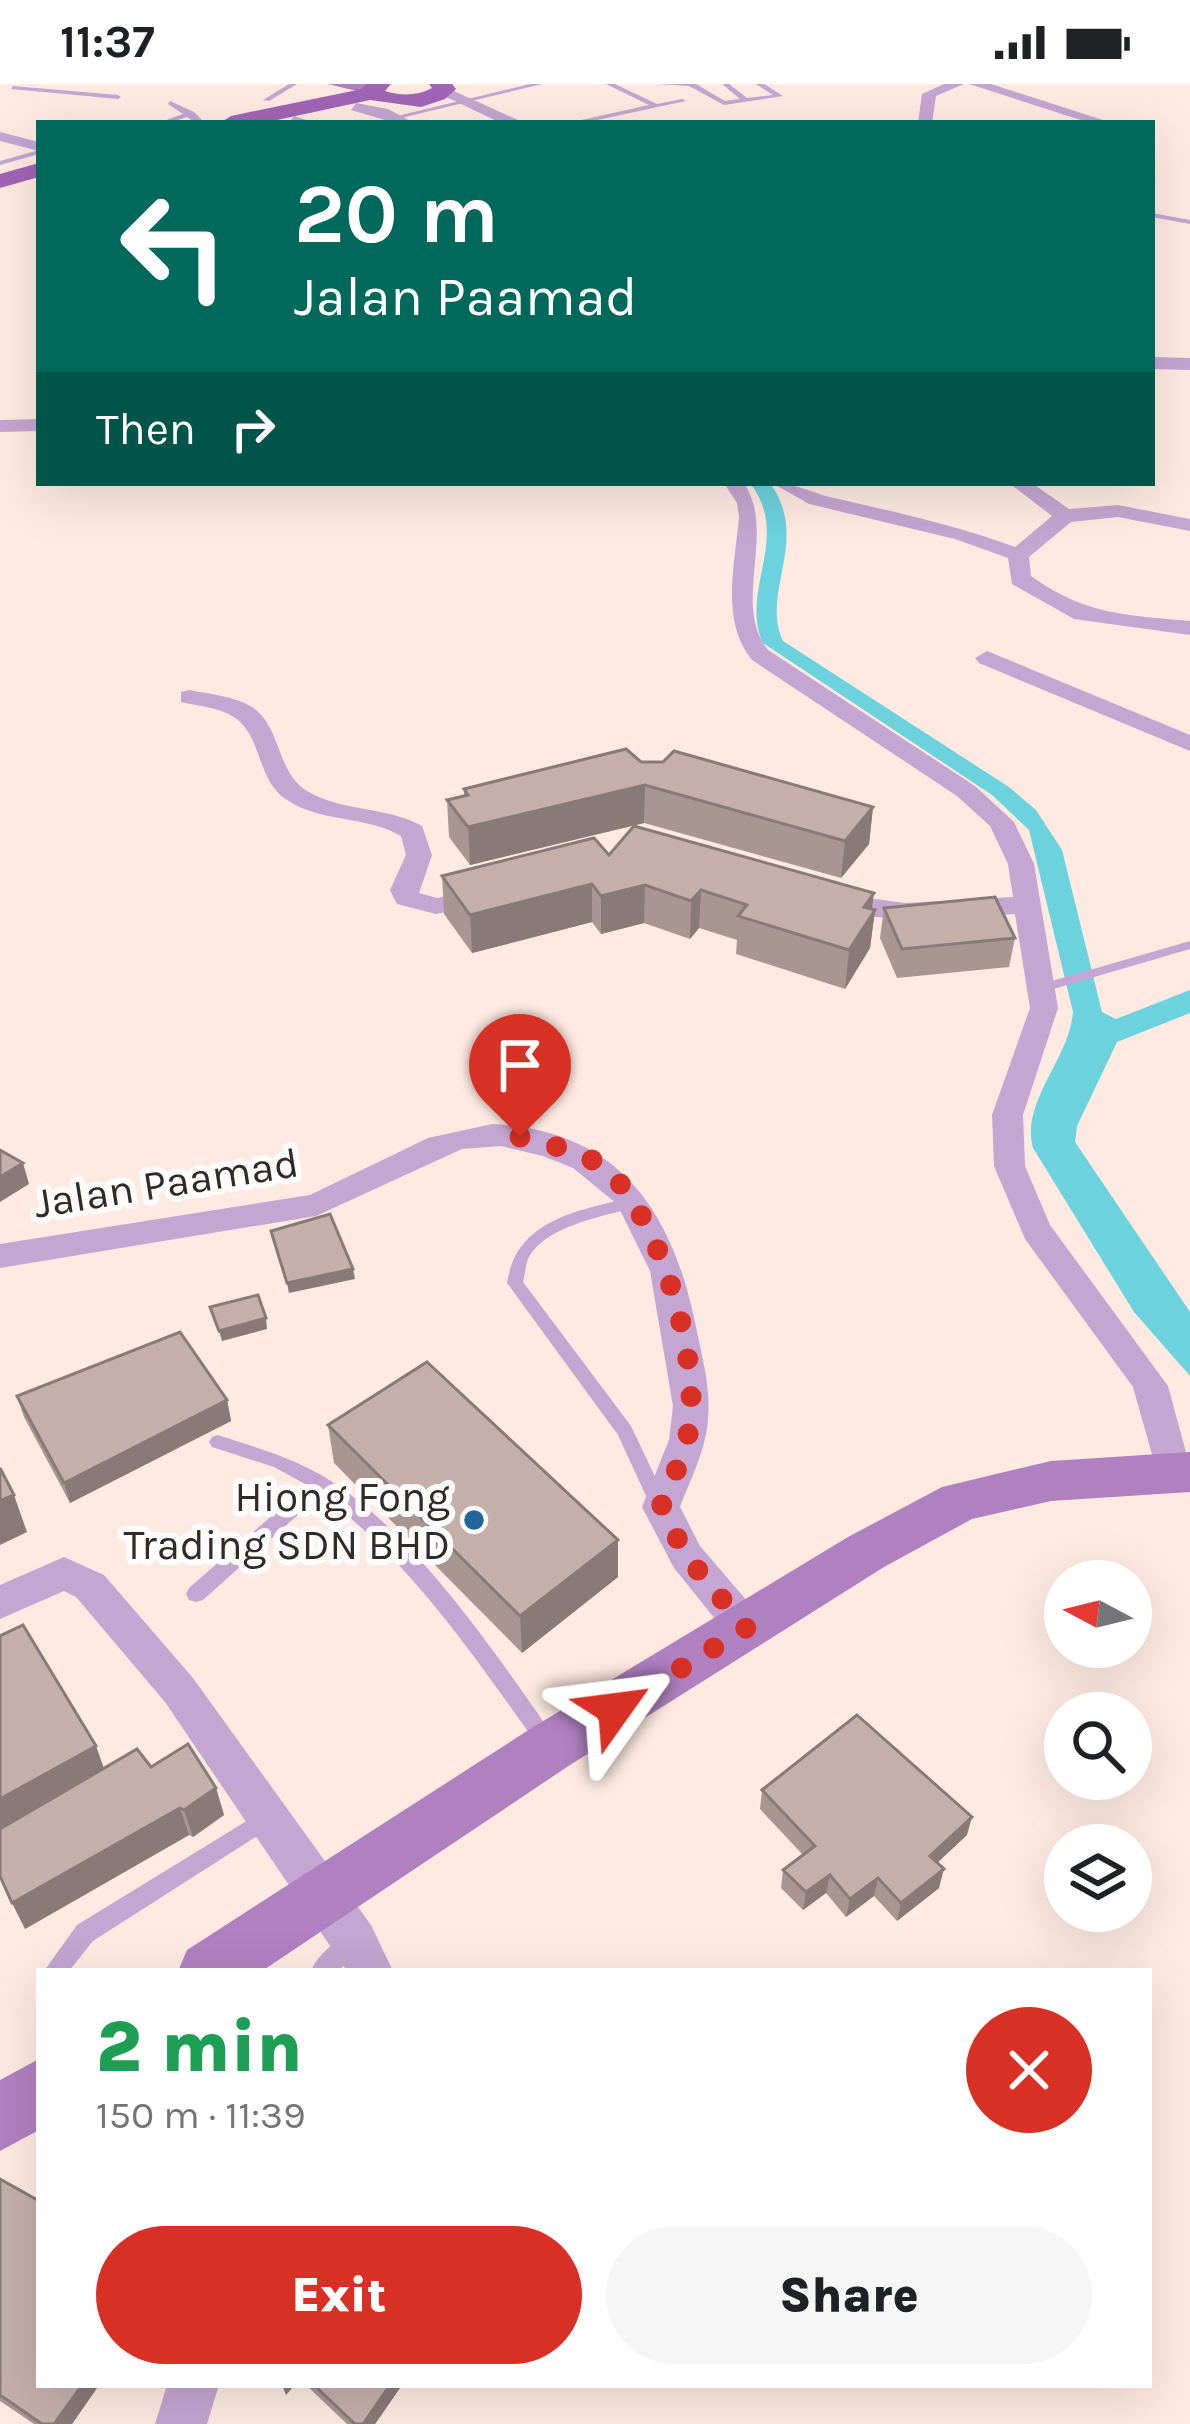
<!DOCTYPE html>
<html lang="en">
<head>
<meta charset="utf-8">
<style>
  body { margin:0; font-family:Karla,sans-serif; background:#f6f6f6; color:#202124; height:100vh; display:flex; flex-direction:column; font-size:45px; white-space:nowrap }
  * { box-sizing:border-box; margin:0 }
  p { font-size:39px; color:#757577 }
  .icon { flex:none; width:66px; height:66px; fill:none; stroke:currentColor; stroke-width:2; stroke-linecap:round; stroke-linejoin:round }
  .map { position:relative; flex:1; overflow:hidden }
  .panel { position:absolute; left:36px; top:1884px; width:1116px; height:420px; display:flex; flex-direction:column; background:#fff; border-radius:0px; box-shadow:0 12px 48px #0002 }
  .panel>* { flex:none }
  .top-card { position:absolute; left:36px; top:36px; width:1119px; height:366px; border-radius:0px; box-shadow:0 12px 48px #0002; background:#00695c; color:#fff; overflow:hidden }
  .needle { width:78px; rotate:277deg }
  .buttons { position:absolute; left:1044px; top:1476px; display:grid; gap:24px }
  .buttons a { display:grid; place-items:center; width:108px; height:108px; border-radius:50%; background:#fff; box-shadow:0 12px 48px #0002; font-size:60px }
  .pin { position:absolute; display:grid; place-items:center; width:102px; height:102px; color:#fff; margin:-123px -51px; border-radius:50% 50% 50% 0; rotate:-45deg; box-shadow:0 0 12px #0007 }
  .pin .icon { rotate:45deg }
  .me { position:absolute; width:132px; margin:-66px; rotate:59deg; stroke-linejoin:round; filter:drop-shadow(0 0 9px #0008) }
  .turn { display:flex; align-items:center; gap:42px; height:252px; padding:0 60px; font-size:54px }
  .turn .icon { width:156px; height:156px; stroke-width:2.5 }
  .turn b { display:block; font-size:84px; line-height:102px }
  .then { display:flex; align-items:center; height:114px; padding:0 60px; background:#0003; gap:24px; font-size:45px }
  .round { display:grid; place-items:center; flex:none; width:126px; height:126px; border-radius:63px; background:#f6f6f6 }
  .summary { display:flex; align-items:center; justify-content:space-between; height:204px; padding:0 60px }
  h1 { font-size:72px; font-weight:800; line-height:90px; color:#1e9e55 }
  .cta { display:flex; gap:24px; margin-top:auto; padding:24px 60px }
  .cta a { flex:1; height:138px; border-radius:72px; background:#d93025; color:#fff; font-size:48px; font-weight:800; line-height:138px; text-align:center }
  .cta a+a { background:#f6f6f6; color:#202124 }
  .status { display:flex; justify-content:space-between; align-items:center; height:84px; padding:0 60px; background:#fff; direction:ltr }
  .status svg { height:33px; fill:currentColor }
  .map>svg:first-child { display:block }
  .water { fill:#6cd2de }
  .lines { fill:none; stroke-linecap:round; stroke-linejoin:round }
  .lane { fill:#c5a5d1; fill-rule:evenodd }
  .street { fill:#c5a5d1; fill-rule:evenodd }
  .secondary { fill:#b081c1; fill-rule:evenodd }
  .primary { fill:#a065b5; fill-rule:evenodd }
  .wall { fill:#a99693 }
  .shaded-wall { fill:#897a78 }
  .building { fill:#c4afab; stroke:#897a78; stroke-width:3 }
  .route { stroke:#d93025; stroke-width:21; stroke-dasharray:0 37.8 }
  .poi-dot { fill:#21679b; stroke:#fcfcfc; stroke-width:4.5 }
  .labels { text-anchor:middle; stroke-width:12; stroke-linejoin:round; paint-order:stroke }
  .street-label { font-size:42px; fill:#312a26; stroke:#fcfcfc }
  .poi-label { font-size:42px; fill:#312a26; stroke:#fcfcfc; text-anchor:end }
</style>
</head>
<body>
<div class="status"><b>11:37</b><svg viewBox="0 0 49 12"><path d="M0 12V9h3v3zM5 12V6h3v6zM10 12V3h3v9zM15 12V0h3v12zM26 1h20v11H26zM47 4h2v5h-2z"/></svg></div>
<div class="map">
<svg width="1190" height="2340" viewBox="0 0 1190 2340">
  <rect width="100%" height="100%" fill="#feeae1"/>
  <path class="water" d="M750 399H770C811 456 760 508 783 557L1009 703 1036 726 1062 766 1102 928 1116 935 1190 906V929L1117 958 1077 1042 1075 1058 1190 1228V1292L1134 1228 1033 1064C1020 1018 1070 974 1073 928L1029 746 992 711 763 559C739 507 792 453 750 399Z"/>
  <g class="lines">
    <path class="lane" d="M289 0H297L269 17 263 16Z
      M530 0H542L397 35 393 33Z
      M606 0H615L657 20 682 15 686 17 583 39H568L649 21Z
      M658 0H696L725 17 740 15 722 0H729L747 14 773 11 756 0H764L783 12 724 21 689 2Z
      M13 2 118 11 121 13 118 15 11 5Z
      M170 17 194 28 205 39H196L187 33 169 39H158L183 30 168 20Z
      M294 32 310 37 311 39 291 36Z
      M39 66V70L0 81V77Z
      M1152 129 1190 136V140L1152 133Z
      M1190 857V865L1043 908 1036 904 1038 901Z
      M635 1112 643 1118 641 1122C608 1131 540 1142 527 1178 526 1181 524 1195 523 1198L631 1342 669 1422 667 1427 660 1430 653 1427 618 1351 507 1199C517 1133 581 1127 635 1112Z
      M218 1351C254 1363 288 1372 321 1391 411 1443 493 1566 553 1651L556 1657 553 1663 546 1666 539 1663C474 1572 411 1478 321 1410L203 1516 196 1518 189 1516 186 1510 189 1504 307 1401 274 1383 212 1363 209 1358 212 1353Z
      M266 1725 273 1728 277 1735 273 1742 93 1857 69 1887H44L77 1841Z
      M352 1848 360 1851 363 1859 360 1867 338 1887H311C317 1872 337 1854 352 1848Z"/>
    <path class="street" d="M944 0H964L936 12 932 39H918L922 10Z
      M969 0H991L1106 37 1090 39Z
      M445 3 518 36 520 39H501L440 10Z
      M356 19 388 25 414 39H395L351 26Z
      M0 48 39 58V67L0 57Z
      M1152 273 1190 274V286L1152 285Z
      M39 335V347L0 348V336Z
      M724 399H744C777 449 731 520 768 566L975 702 1014 738 1034 780 1058 924 1023 1031 1025 1082 1050 1141 1168 1302 1190 1383 1186 1399 1173 1404 1160 1399 1133 1303 1025 1155 994 1082 992 1031 1030 924 1015 830C975 832 844 844 817 817L831 809 905 819 1013 813 1008 780 990 742 957 712 752 576C720 536 735 481 739 433L737 419Z
      M772 399C797 399 811 409 834 414 895 428 956 441 1015 463L1052 432 1009 399H1032L1069 425 1118 421 1190 435V447L1118 433 1071 438 1029 473 1031 492C1085 531 1126 531 1190 537V551L1074 535 1012 500 1008 474 955 455 809 420Z
      M987 567 1190 651V667L979 579 975 574Z
      M189 606C209 610 234 612 252 623 282 643 276 688 307 707 342 728 386 722 422 742L432 771 419 809 437 814 486 804 500 812 496 818 436 830 397 820 390 806 406 771 401 752C365 731 318 739 284 714 257 694 261 651 235 634 220 623 198 622 181 618V608Z
      M492 1040C620 1046 673 1128 696 1243 702 1273 711 1304 708 1335 706 1366 691 1394 680 1423L700 1462 760 1532 766 1544 760 1556 746 1561 732 1556 674 1484 642 1423 669 1356 673 1322 650 1187 617 1120 573 1084 543 1072 501 1062 462 1065 316 1132 0 1184V1160L310 1111 428 1054Z
      M64 1473 104 1491 193 1594 371 1841 393 1887H347L165 1618 76 1513 64 1507 0 1535V1501Z
      M167 2301H219L207 2340H155Z"/>
    <path class="secondary" d="M328 0H376L382 5 373 11Z
      M1190 1368V1408L1051 1417 972 1435 884 1483 570 1681 262 1887H178L187 1866 530 1645 848 1453 942 1403 1051 1377Z
      M39 1975V2046L0 2067V1996Z"/>
    <path class="primary" d="M366 0H391L385 7C401 12 417 12 432 4L429 0H452L456 5 445 15 421 23 370 16 263 39H220L231 32 362 5Z
      M39 79V93L0 104V90Z"/>
  </g>
  <path class="wall" d="M641 678H663L873 723 869 760 841 794 644 739 470 781 449 753 447 716 464 712V705Z
    M609 771 875 826 870 864 845 905 736 870 737 856 699 844 690 855 644 839 601 850 592 838 472 869 444 830 442 792Z
    M884 824 1015 854 1009 883 897 894 880 854Z
    M17 1312 227 1316 231 1337 70 1419 24 1333Z
    M328 1341 618 1456V1493L522 1569 334 1379Z
    M151 1683 216 1704 224 1731 193 1753 189 1751 25 1845 104 1684Z
    M762 1706 967 1751 937 1779 939 1804 897 1837 874 1812 846 1833 826 1809 803 1826 781 1804 783 1786 803 1771 760 1725Z
    M0 2095 39 2301H99L72 2340H34L0 2317Z
    M306 2301H402L375 2340H347Z"/>
  <path class="shaded-wall" d="M645 701 644 739 470 781 468 743Z
    M873 723 869 760 841 794 845 757Z
    M592 800V838L472 869 470 831Z
    M645 801 644 839 601 850V812Z
    M701 806 699 844 690 855 691 817Z
    M874 809 871 832 875 826 870 864 845 905 849 866 864 823Z
    M23 1079 29 1100 0 1118V1093Z
    M353 1185 355 1195 289 1209 287 1199Z
    M266 1234 267 1245 222 1257 219 1247Z
    M227 1316 231 1337 70 1419 64 1399Z
    M14 1411 27 1448 0 1461V1417Z
    M618 1456V1493L522 1569 520 1532Z
    M96 1662 106 1690 0 1748V1715Z
    M216 1704 224 1731 193 1753 184 1726Z
    M180 1724 189 1751 25 1845 12 1819Z
    M972 1733 967 1751 925 1790 930 1772Z
    M944 1785 939 1804 897 1837 901 1819Z
    M830 1791 826 1809 803 1826 806 1808Z
    M878 1794 874 1812 846 1833 850 1815Z
    M82 2301H99L72 2340H54Z
    M282 2301H295L286 2311Z
    M390 2301H402L375 2340H363Z"/>
  <path class="building" d="M626 665 641 678H663L674 667 873 723 845 757 645 701 468 743 447 716 468 711 464 705Z
    M634 742 874 809 864 823 875 826 849 866 738 832 747 821 701 806 691 817 645 801 601 812 592 800 470 831 442 792 594 754 609 771Z
    M995 813 1015 854 902 865 884 824Z
    M0 1066 23 1079 0 1093Z
    M330 1130 353 1185 287 1199 271 1147Z
    M258 1211 266 1234 219 1247 210 1223Z
    M180 1248 227 1316 64 1399 17 1312Z
    M427 1278 618 1456 520 1532 328 1341Z
    M0 1384 14 1411 0 1417Z
    M23 1541 96 1662 0 1715V1552Z
    M857 1631 972 1733 930 1772 944 1785 901 1819 878 1794 850 1815 830 1791 806 1808 783 1786 815 1762 762 1706Z
    M188 1660 216 1704 184 1726 180 1724 12 1819 0 1792V1745L137 1665 151 1683Z
    M0 2095 39 2117V2301H82L54 2340H42L0 2311Z
    M314 2301H390L363 2340H355Z"/>
  <g class="lines">
    <path class="route" d="M520 1053C548 1061 585 1067 607 1086 660 1133 701 1275 689 1345 685 1371 670 1399 661 1423L687 1473 746 1544 615 1625"/>
  </g>
  <circle class="poi-dot" cx="474" cy="1436" r="12"/>
  <g class="labels">
    <g class="street-label">
      <text transform="translate(166 1098) rotate(-9)" y="15">Jalan Paamad</text>
    </g>
    <g class="poi-label">
      <text x="450" y="1427">Hiong Fong<tspan x="450" dy="48">Trading SDN BHD</tspan></text>
    </g>
  </g>
</svg>
<div class="buttons">
<a><svg class="needle" viewBox="-14 -14 28 28"><path d="M0-13l5 13h-10z" fill="#e53935"/><path d="M0 13l5-13h-10z" fill="#757577"/></svg></a>
<a><svg class="icon" aria-label="search" viewBox="0 0 24 24"><circle cx="10" cy="10" r="6"/><path d="M15 15l6 6"/></svg></a>
<a><svg class="icon" aria-label="layers" viewBox="0 0 24 24"><path d="M12 4l9 5-9 5-9-5zM3 14l9 5 9-5"/></svg></a>
</div>
<div class="pin" style="left:520px;top:1053px;background:#d93025"><svg class="icon" aria-label="arrive" viewBox="0 0 24 24"><path d="M6 21V4h12l-3 4 3 4H6"/></svg></div>
<svg class="me" style="left:615px;top:1625px" viewBox="-20 -20 40 40"><path d="M0-17L14 15 0 8-14 15z" fill="#d93025" stroke="#fff" stroke-width="4"/></svg>
<div class="top-card">
<div class="turn"><svg class="icon" aria-label="left" viewBox="0 0 24 24"><path d="M17 20v-9H6M10 6l-5 5 5 5"/></svg><div><b>20 m</b>Jalan Paamad</div></div>
<div class="then">Then<svg class="icon" aria-label="right" viewBox="0 0 24 24"><path d="M7 20v-9h11M14 6l5 5-5 5"/></svg></div>
</div>
<section class="panel">
<div class="summary"><div><h1>2 min</h1><p>150 m · 11:39</p></div><a class="round" style="background:#d93025;color:#fff"><svg class="icon" aria-label="close" viewBox="0 0 24 24"><path d="M6 6l12 12M18 6L6 18"/></svg></a></div>
<div class="cta"><a>Exit</a><a>Share</a></div>
</section>
</div>
</body>
</html>
